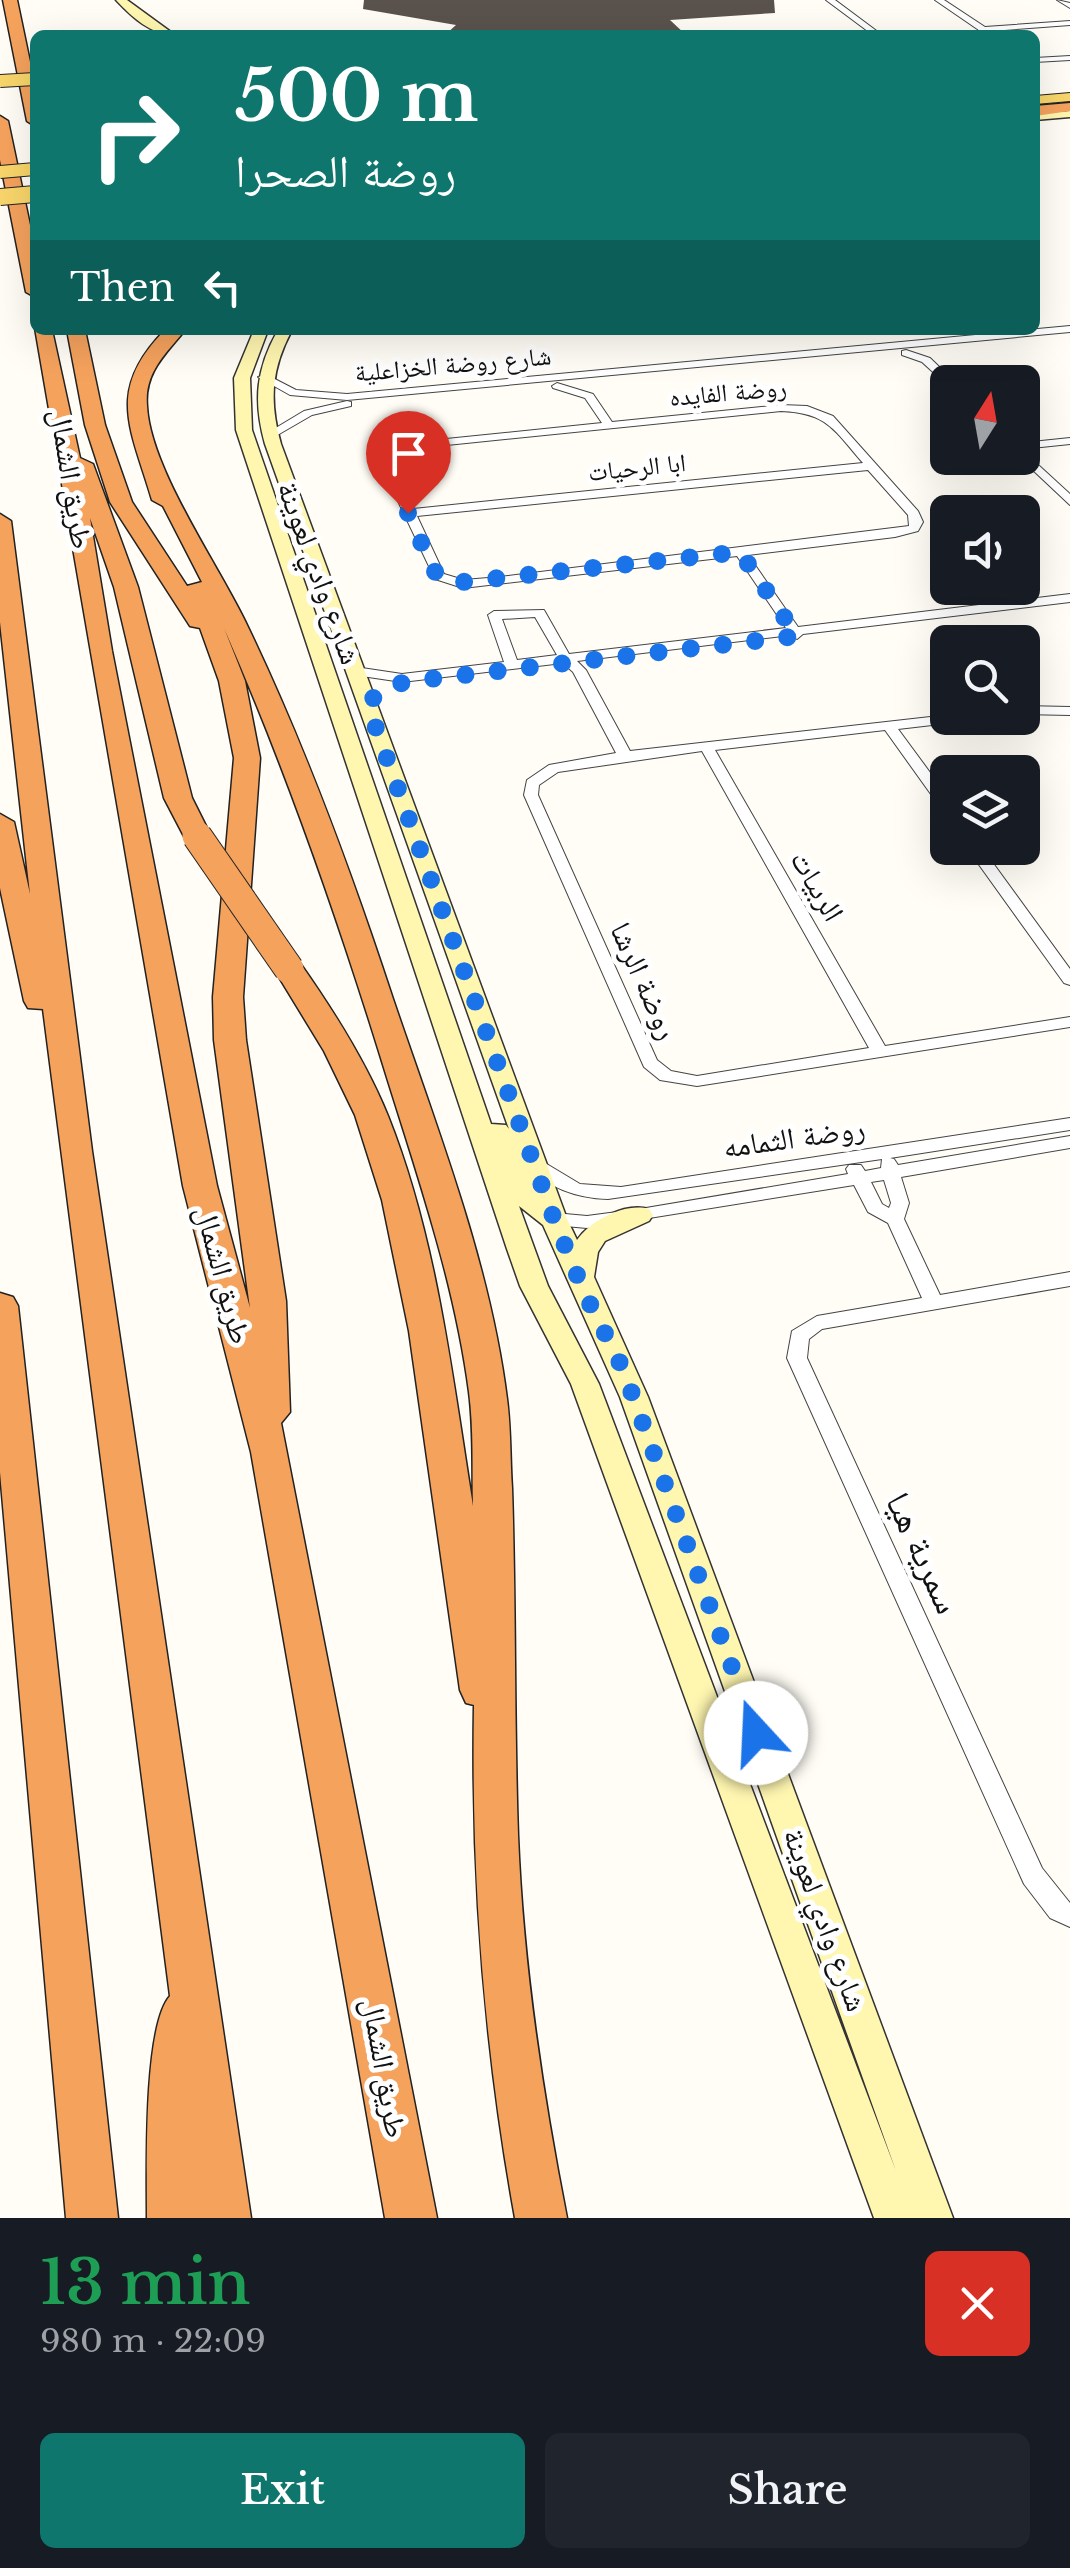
<!DOCTYPE html>
<html lang="en">
<head>
<meta charset="utf-8">
<style>
  body { margin:0; font-family:"Libre Baskerville","Noto Naskh Arabic",serif; background:#20242c; color:#f1f3f6; height:100vh; display:flex; flex-direction:column; font-size:38px; white-space:nowrap }
  * { box-sizing:border-box; margin:0 }
  p { font-size:32px; color:#9ea1a6 }
  .icon { flex:none; width:55px; height:55px; fill:none; stroke:currentColor; stroke-width:2; stroke-linecap:round; stroke-linejoin:round }
  .map { position:relative; height:2218px; overflow:hidden }
  .side { display:flex; flex-direction:column; background:#171b24; flex:1 }
  .side>* { flex:none }
  .top-card { position:absolute; left:30px; top:30px; width:1010px; height:305px; border-radius:15px; box-shadow:0 10px 40px #0002; background:#0f766e; color:#fff; overflow:hidden }
  .needle { width:65px; rotate:11deg }
  .controls { position:absolute; left:930px; top:365px; display:grid; gap:20px }
  .controls a { display:grid; place-items:center; width:110px; height:110px; border-radius:15px; background:#171b24; box-shadow:0 10px 40px #0002; font-size:50px }
  .pin { position:absolute; display:grid; place-items:center; width:85px; height:85px; color:#fff; margin:-102px -42px; border-radius:50% 50% 50% 0; rotate:-45deg; box-shadow:0 0 10px #0007 }
  .pin .icon { rotate:45deg }
  .me { position:absolute; width:110px; margin:-55px; rotate:340deg; stroke-linejoin:round; filter:drop-shadow(0 0 8px #0008) }
  .turn { display:flex; align-items:center; gap:35px; height:210px; padding:0 40px; font-size:45px }
  .turn .icon { width:130px; height:130px; stroke-width:2.5 }
  .turn b { display:block; font-size:70px; line-height:85px }
  .then { display:flex; align-items:center; height:95px; padding:0 40px; background:#0003; gap:20px; font-size:38px }
  .round { display:grid; place-items:center; flex:none; width:105px; height:105px; border-radius:15px; background:#20242c }
  .head { display:flex; align-items:center; justify-content:space-between; height:170px; padding:0 40px }
  h1 { font-size:60px; font-weight:600; line-height:75px; color:#1e9e55 }
  .primary-button { display:flex; gap:20px; margin-top:auto; padding:20px 40px }
  .primary-button a { flex:1; height:115px; border-radius:15px; background:#0f766e; color:#fff; font-size:40px; font-weight:600; line-height:115px; text-align:center }
  .primary-button a+a { background:#20242c; color:#f1f3f6 }
  .map>svg:first-child { display:block }
  .building { fill:#5a524d }
  .lines { fill:none; stroke-linecap:round; stroke-linejoin:round }
  .minor-casing { stroke:#444; stroke-width:2 }
  .secondary-casing { stroke:#333; stroke-width:3 }
  .primary-casing { stroke:#222; stroke-width:2 }
  .motorway-casing { stroke:#222; stroke-width:3 }
  .minor { fill:#fff; fill-rule:evenodd }
  .secondary { fill:#fff6b0; fill-rule:evenodd }
  .primary { fill:#f9d66b; fill-rule:evenodd }
  .motorway { fill:#f5a25d; fill-rule:evenodd }
  .primary-bridge-far1-casing { stroke:#222; stroke-width:14; stroke-linecap:butt }
  .primary-bridge-casing { stroke:#222; stroke-width:18; stroke-linecap:butt }
  .motorway-bridge-casing { stroke:#222; stroke-width:31; stroke-linecap:butt }
  .primary-bridge-far1 { stroke:#f9d66b; stroke-width:12 }
  .primary-bridge { stroke:#f9d66b; stroke-width:16 }
  .motorway-bridge { stroke:#f5a25d; stroke-width:29 }
  .route { stroke:#1a73e8; stroke-width:18; stroke-dasharray:0 32.4 }
  .labels { text-anchor:middle; stroke-width:10; stroke-linejoin:round; paint-order:stroke }
  .far-street-label { font-size:25px; fill:#111; stroke:#fff }
  .street-label { font-size:30px; fill:#111; stroke:#fff }
  .near-street-label { font-size:35px; fill:#111; stroke:#fff }
</style>
</head>
<body>
<div class="map">
<svg width="1070" height="2218" viewBox="0 0 1070 2218">
  <rect width="100%" height="100%" fill="#fffdf5"/>
  <path class="building" d="M364 0H774L775 13 670 20 686 35H445L456 25 363 9Z"/>
  <g class="lines">
    <defs>
      <path id="minor" d="M826 0H835L882 35H873Z
        M935 0H944L985 27 1070 21V25L991 31 995 35H986Z
        M1057 0 1070 3V8Z
        M1070 56V60L1035 62V58Z
        M1070 326V332L347 400 290 395 258 377 267 375 296 390 347 394Z
        M906 350 930 358 955 382 946 384 922 362 902 355V351Z
        M557 383 593 394 612 422 781 405 807 406 833 416 918 511 923 522 918 531 895 537 748 555 798 627 1070 594V602L803 634 797 639 791 635 577 661 586 670 630 751 948 715V718H965L958 722 898 729 948 797V812L943 811 885 730 715 750 885 1046 1070 1017V1027L697 1086 660 1080 644 1067 524 795 527 780 549 765 616 753 573 672 563 663 402 682 355 675 348 671 355 667 402 674 504 662 488 615 494 611 544 610 569 654 786 628 737 556 463 588 435 579 378 459 380 452 407 443 602 423 585 398 553 388 552 386ZM781 411C828 413 834 430 863 463L413 509 390 459 391 454 408 449ZM868 470 908 515 909 526 500 577 464 580 444 574 417 516ZM535 617 557 655 517 660 502 619ZM702 751 869 1048 697 1076 671 1071 657 1060 538 795 539 785 558 772Z
        M347 401 351 402V406L312 415 274 437 264 435 304 411Z
        M1070 438V444L1022 449V443Z
        M1022 450 1070 494V505L1020 458H1022Z
        M1022 706 1070 707V715L1022 714Z
        M967 848H982L1070 969V985L1064 983Z
        M1070 1118V1130L890 1158 894 1159 898 1165 1070 1136V1148L901 1177 909 1203 904 1219 940 1295 1070 1272V1286L822 1329 809 1339 807 1358 1042 1868 1070 1903V1927L1050 1918 1024 1884 787 1358 792 1331 817 1316 922 1298 888 1223 868 1212 854 1185 587 1228 554 1225 545 1219 554 1213 587 1216 640 1209 848 1174 846 1169 849 1165H861L865 1171 881 1168 882 1159 608 1199C577 1198 546 1188 526 1163L535 1157 580 1184 621 1187ZM884 1180 891 1203 889 1208 882 1204 871 1182Z"/>
      <path id="secondary" d="M116 0H127L175 35C151 35 132 17 116 0Z
        M1070 111V117L1035 120V114Z
        M254 330H268L250 378 252 430 491 1124 506 1125 509 1129 265 444C253 401 256 369 278 330H292C271 369 269 401 281 444L567 1219 577 1240C590 1221 625 1202 649 1209L653 1215 649 1221 605 1241 598 1252 594 1277 648 1397 953 2218H874L571 1384 520 1286 507 1249 236 430 234 378ZM519 1206 543 1225 620 1397 896 2171 599 1384 548 1286Z"/>
      <path id="primary" d="M1070 93V101L1035 104V96Z"/>
      <path id="motorway" d="M3 0H17L35 86V126L27 121Z
        M1070 103V111L1035 116V106Z
        M0 116 8 121 35 249V297L26 292 0 160Z
        M35 328 52 330 80 458 93 464 138 587 192 798 211 836 197 844 187 842 164 798 114 587 90 518 112 651 217 1186 250 1308 214 1040 213 997 234 758 219 681 200 628 190 626 110 502 85 425 67 330H85L105 425 132 502 187 586 202 582 163 506 152 500C131 428 105 391 165 330H185C166 354 144 372 147 406 150 468 217 563 245 621 304 743 351 871 393 999 437 1129 490 1263 507 1399 511 1429 510 1458 512 1488 516 1604 514 1719 518 1835 523 1964 542 2091 567 2218H515C484 2047 471 1879 474 1705L466 1703 460 1690 409 1331 382 1200 355 1115 324 1051 274 969 278 963H300C333 1010 366 1062 388 1116 437 1239 452 1376 473 1506 472 1468 474 1430 469 1392 454 1277 414 1166 380 1055 335 910 285 767 224 628L245 681 260 758 243 997 246 1040 286 1301 290 1412 281 1423 437 2218H385L251 1452 183 1186Z
        M0 514 11 521 92 1151 251 2218H147C147 2173 143 2026 170 1996L43 1009 28 1008 24 1001 0 888V814L14 822 30 894 0 622Z
        M0 1293 13 1297 18 1306 118 2218H66L0 1472Z"/>
    </defs>
    <use href="#minor" class="minor-casing"/>
    <use href="#secondary" class="secondary-casing"/>
    <use href="#primary" class="primary-casing"/>
    <use href="#motorway" class="motorway-casing"/>
    <use href="#minor" class="minor"/>
    <use href="#secondary" class="secondary"/>
    <use href="#primary" class="primary"/>
    <use href="#motorway" class="motorway"/>
    <defs>
      <path id="primary-bridge-far1" d="M0 81 35 79
        M0 172 35 169"/>
      <path id="primary-bridge" d="M0 197 35 194"/>
      <path id="motorway-bridge" d="M197 836 289 969"/>
    </defs>
    <use href="#primary-bridge-far1" class="primary-bridge-far1-casing"/>
    <use href="#primary-bridge" class="primary-bridge-casing"/>
    <use href="#motorway-bridge" class="motorway-bridge-casing"/>
    <use href="#primary-bridge-far1" class="primary-bridge-far1"/>
    <use href="#primary-bridge" class="primary-bridge"/>
    <use href="#motorway-bridge" class="motorway-bridge"/>
  </g>
  <g class="lines">
    <path class="route" d="M408 513 434 571 453 583 740 552 797 636 404 682 376 694 368 706 554 1219 584 1292 623 1369 756 1733"/>
  </g>
  <g class="labels">
    <g class="far-street-label">
      <text transform="translate(453 364) rotate(-5)" y="9">شارع روضة الخزاعلية</text>
      <text transform="translate(728 392) rotate(-5)" y="9">روضة الفايده</text>
      <text transform="translate(637 467) rotate(-6)" y="9">ابا الرحيات</text>
    </g>
    <g class="street-label">
      <text transform="translate(71 479) rotate(81)" y="10">طريق الشمال</text>
      <text transform="translate(319 573) rotate(70)" y="10">شارع وادي لعوينة</text>
      <text transform="translate(817 886) rotate(60)" y="10">الربيات</text>
      <text transform="translate(644 981) rotate(66)" y="10">روضة الرشا</text>
      <text transform="translate(794 1138) rotate(-8)" y="10">روضة الثمامه</text>
      <text transform="translate(223 1275) rotate(75)" y="10">طريق الشمال</text>
      <text transform="translate(825 1920) rotate(70)" y="10">شارع وادي لعوينة</text>
      <text transform="translate(384 2068) rotate(80)" y="10">طريق الشمال</text>
    </g>
    <g class="near-street-label">
      <text transform="translate(923 1553) rotate(65)" y="12">سمرية هيا</text>
    </g>
  </g>
</svg>
<div class="controls">
<a><svg class="needle" viewBox="-14 -14 28 28"><path d="M0-13l5 13h-10z" fill="#e53935"/><path d="M0 13l5-13h-10z" fill="#9ea1a6"/></svg></a>
<a><svg class="icon" aria-label="sound" viewBox="0 0 24 24"><path d="M4 9h4l5-4v14l-5-4H4zM17 9q2 3 0 6"/></svg></a>
<a><svg class="icon" aria-label="search" viewBox="0 0 24 24"><circle cx="10" cy="10" r="6"/><path d="M15 15l6 6"/></svg></a>
<a><svg class="icon" aria-label="layers" viewBox="0 0 24 24"><path d="M12 4l9 5-9 5-9-5zM3 14l9 5 9-5"/></svg></a>
</div>
<div class="pin" style="left:408px;top:513px;background:#d93025"><svg class="icon" aria-label="arrive" viewBox="0 0 24 24"><path d="M6 21V4h12l-3 4 3 4H6"/></svg></div>
<svg class="me" style="left:756px;top:1733px" viewBox="-20 -20 40 40"><circle r="19" fill="#fff"/><path d="M0-13L10 11 0 6-10 11z" fill="#1a73e8"/></svg>
<div class="top-card">
<div class="turn"><svg class="icon" aria-label="right" viewBox="0 0 24 24"><path d="M7 20v-9h11M14 6l5 5-5 5"/></svg><div><b>500 m</b>روضة الصحرا</div></div>
<div class="then">Then<svg class="icon" aria-label="left" viewBox="0 0 24 24"><path d="M17 20v-9H6M10 6l-5 5 5 5"/></svg></div>
</div>
</div>
<section class="side">
<div class="head"><div><h1>13 min</h1><p>980 m · 22:09</p></div><a class="round" style="background:#d93025;color:#fff"><svg class="icon" aria-label="close" viewBox="0 0 24 24"><path d="M6 6l12 12M18 6L6 18"/></svg></a></div>
<div class="primary-button"><a>Exit</a><a>Share</a></div>
</section>
</body>
</html>
